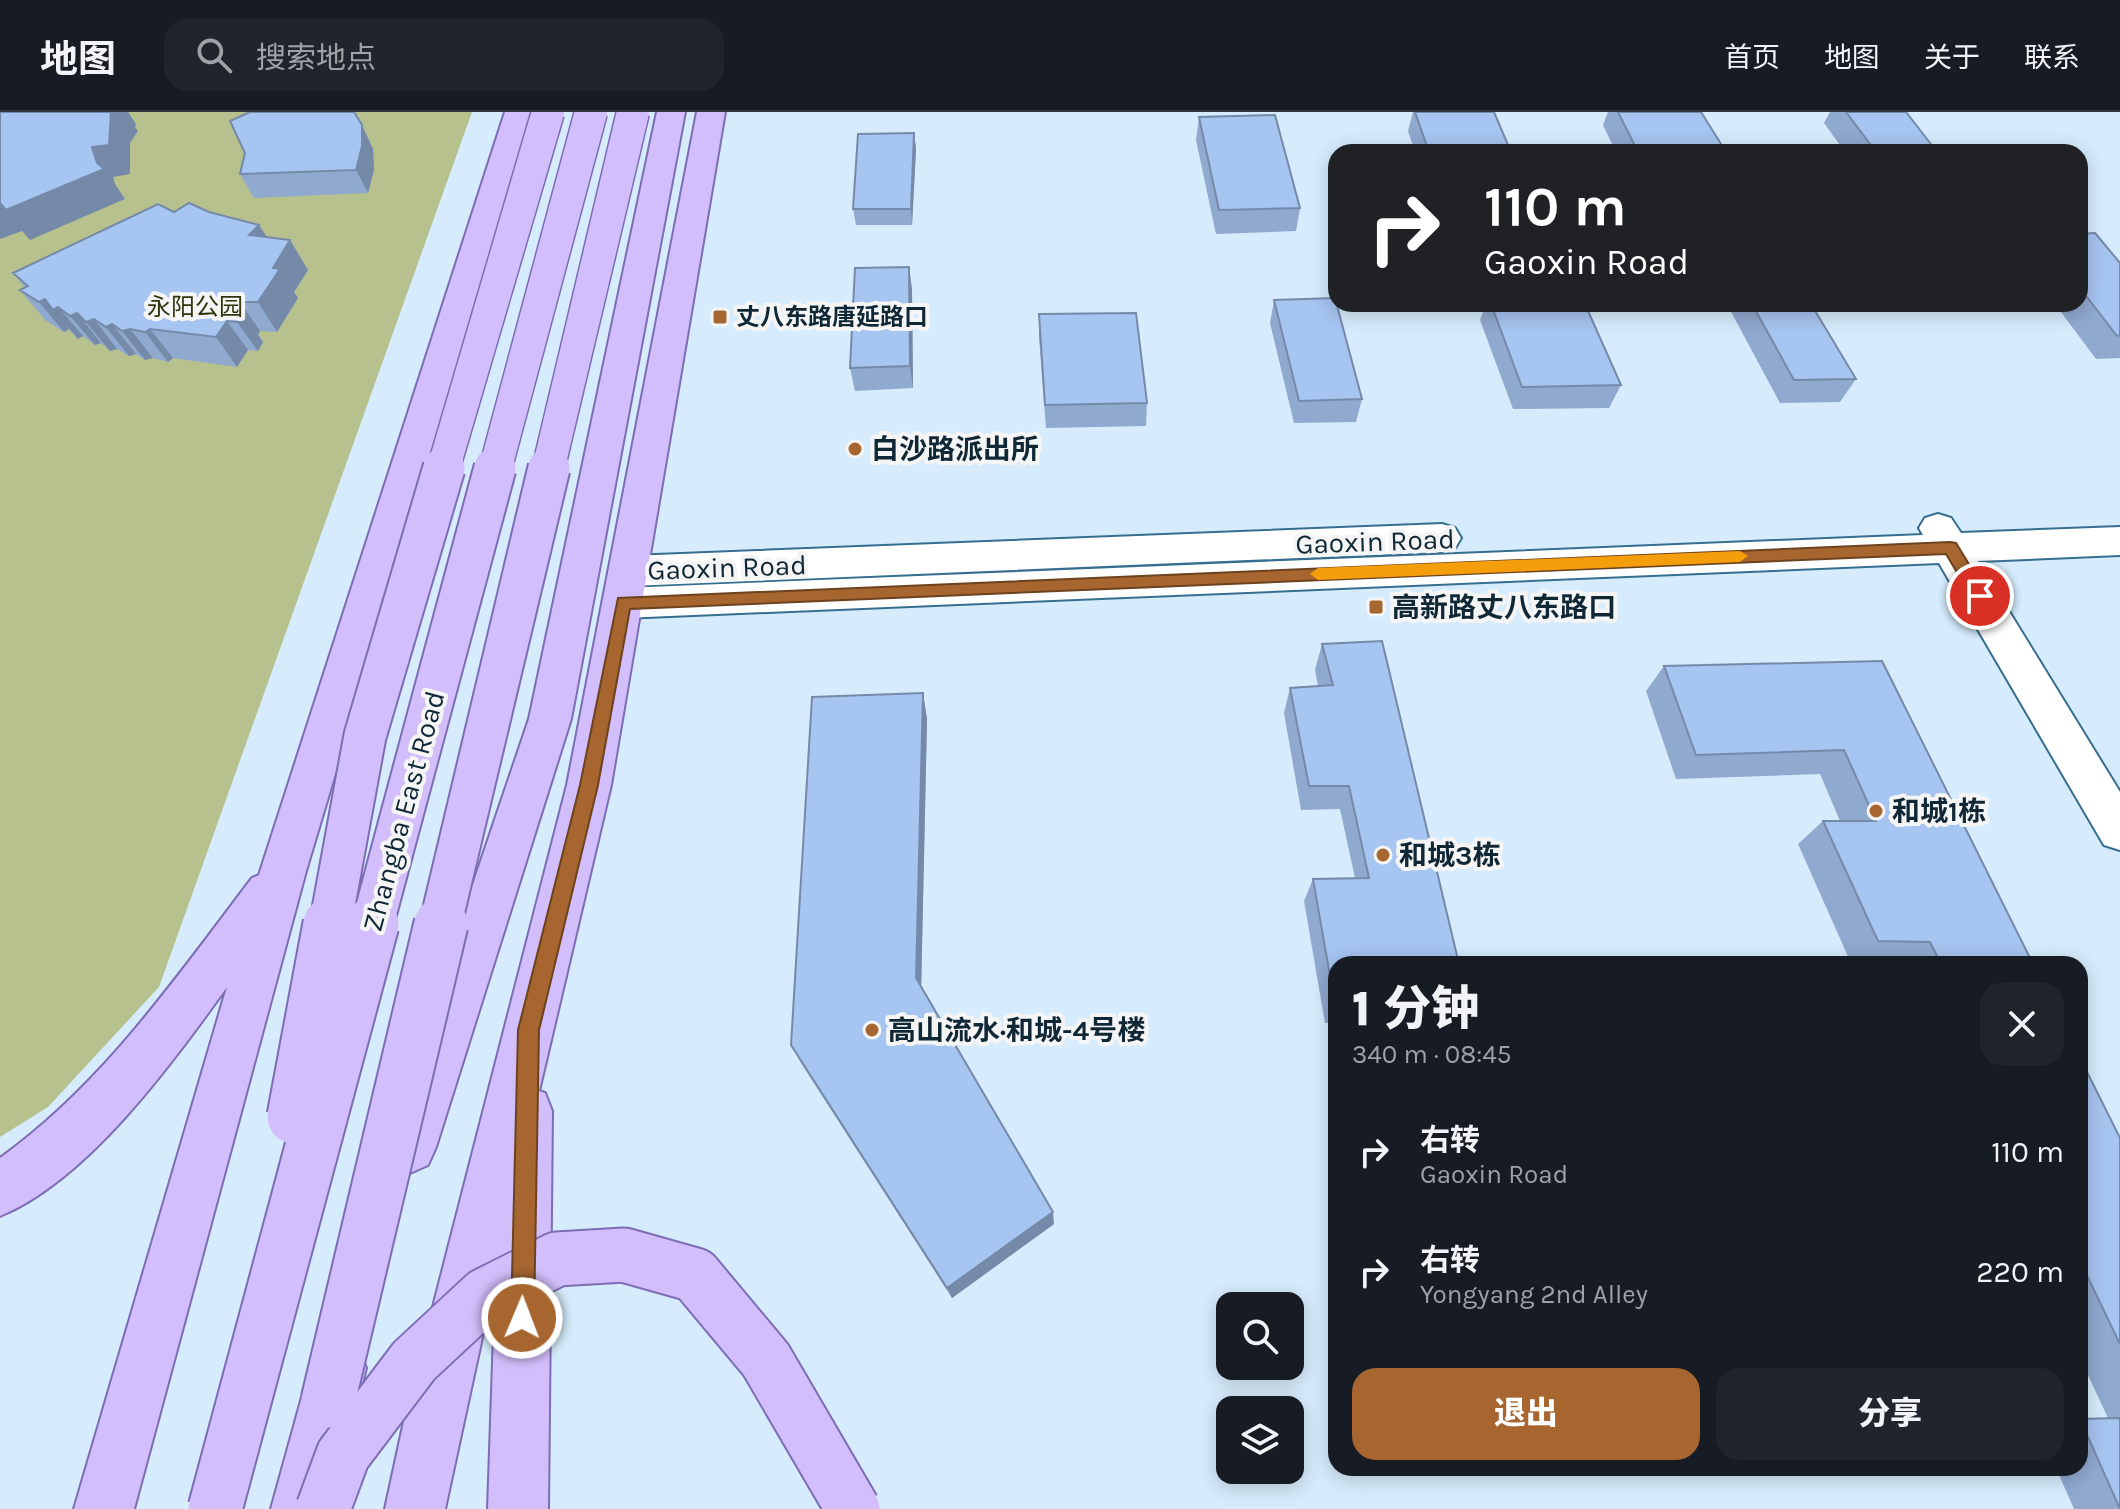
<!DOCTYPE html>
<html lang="zh">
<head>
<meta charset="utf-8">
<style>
  body { margin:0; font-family:Karla,"Noto Sans SC",sans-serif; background:#20242c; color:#f1f3f6; height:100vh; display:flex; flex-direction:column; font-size:30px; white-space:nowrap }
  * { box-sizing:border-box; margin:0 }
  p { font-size:26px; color:#9ea1a6 }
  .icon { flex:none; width:44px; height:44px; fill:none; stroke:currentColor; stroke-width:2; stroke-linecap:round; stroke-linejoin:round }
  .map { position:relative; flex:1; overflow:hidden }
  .panel { position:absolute; left:1328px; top:844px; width:760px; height:520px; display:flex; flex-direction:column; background:#171b24; border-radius:24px; box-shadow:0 4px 20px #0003 }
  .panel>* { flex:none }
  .hud { position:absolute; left:1328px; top:32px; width:760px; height:168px; border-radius:24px; box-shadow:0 4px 20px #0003; background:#202124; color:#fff; overflow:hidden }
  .fabs { position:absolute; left:1216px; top:1180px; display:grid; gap:16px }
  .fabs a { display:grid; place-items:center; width:88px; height:88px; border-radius:16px; background:#171b24; box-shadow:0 4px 20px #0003; font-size:40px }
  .pin { position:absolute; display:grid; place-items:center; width:68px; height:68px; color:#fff; margin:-34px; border:4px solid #fff; border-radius:50%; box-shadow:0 2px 8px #0007 }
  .me { position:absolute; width:88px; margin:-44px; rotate:1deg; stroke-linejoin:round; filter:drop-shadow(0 0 6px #0008) }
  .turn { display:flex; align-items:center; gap:28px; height:168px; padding:0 24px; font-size:36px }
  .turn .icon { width:104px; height:104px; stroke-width:2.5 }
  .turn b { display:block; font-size:56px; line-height:68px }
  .round { display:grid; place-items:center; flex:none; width:84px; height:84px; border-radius:24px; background:#20242c }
  .overview { display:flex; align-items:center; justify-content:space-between; height:136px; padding:0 24px }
  h1 { font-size:48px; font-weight:800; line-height:60px }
  .primary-button { display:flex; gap:16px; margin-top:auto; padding:16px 24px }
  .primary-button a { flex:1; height:92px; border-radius:24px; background:#a76630; color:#fff; font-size:32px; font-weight:800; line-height:92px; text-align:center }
  .primary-button a+a { background:#20242c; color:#f1f3f6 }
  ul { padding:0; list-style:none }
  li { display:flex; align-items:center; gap:24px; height:120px; padding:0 24px }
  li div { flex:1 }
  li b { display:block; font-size:30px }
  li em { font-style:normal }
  header { display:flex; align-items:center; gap:48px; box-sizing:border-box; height:112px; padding:0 40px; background:#171b24; border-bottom:2px solid #363941 }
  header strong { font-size:38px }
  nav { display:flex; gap:44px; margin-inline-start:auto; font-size:28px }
  .search { width:560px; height:72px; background:#20242c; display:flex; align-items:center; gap:20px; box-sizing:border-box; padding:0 28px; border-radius:24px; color:#9ea1a6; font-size:30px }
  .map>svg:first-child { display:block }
  .green { fill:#b6c18d }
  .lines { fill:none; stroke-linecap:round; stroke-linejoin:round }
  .secondary-casing { stroke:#376e90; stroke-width:4 }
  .primary-casing { stroke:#7c6db5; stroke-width:4 }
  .secondary { fill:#fff; fill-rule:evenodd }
  .primary { fill:#d3befc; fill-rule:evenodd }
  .primary-bridge-far2-casing { stroke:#7c6db5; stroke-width:35; stroke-linecap:butt }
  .primary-bridge-far1-casing { stroke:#7c6db5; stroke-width:45; stroke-linecap:butt }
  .primary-bridge-casing { stroke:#7c6db5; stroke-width:57; stroke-linecap:butt }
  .primary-bridge-far2 { stroke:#d3befc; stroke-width:32 }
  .primary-bridge-far1 { stroke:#d3befc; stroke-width:41 }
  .primary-bridge { stroke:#d3befc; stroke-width:53 }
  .wall { fill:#90a9cf }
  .shaded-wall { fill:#758aa9 }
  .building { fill:#a7c5f1; stroke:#758aa9; stroke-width:2 }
  .route { fill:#a76630; stroke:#6d421f; stroke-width:2 }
  .slow { fill:#f59e0b }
  .poi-dot { fill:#a76630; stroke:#f5f5f5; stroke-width:3 }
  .labels { text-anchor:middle; stroke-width:8; stroke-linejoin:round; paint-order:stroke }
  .far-park-label { font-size:24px; fill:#2f350f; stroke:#f5f5f5 }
  .far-poi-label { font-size:24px; font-weight:bold; fill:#102736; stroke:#f5f5f5; text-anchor:start }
  .poi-label { font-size:28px; font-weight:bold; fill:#102736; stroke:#f5f5f5; text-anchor:start }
  .street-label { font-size:28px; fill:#102736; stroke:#f5f5f5 }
</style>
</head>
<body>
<header>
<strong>地图</strong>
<div class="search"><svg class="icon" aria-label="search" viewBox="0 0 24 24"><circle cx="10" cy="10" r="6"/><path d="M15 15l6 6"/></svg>搜索地点</div>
<nav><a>首页</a><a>地图</a><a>关于</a><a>联系</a></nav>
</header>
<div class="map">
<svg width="2120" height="1397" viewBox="0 0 2120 1397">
  <rect width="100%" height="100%" fill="#d6ecfc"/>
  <path class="green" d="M0 0H472L159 875 48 995 0 1025Z"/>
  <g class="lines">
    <defs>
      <path id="secondary" d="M1938 402 1951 406 1961 421 2120 415V443L1978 449 2120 680V738L2104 733 1939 451 623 506 609 502 603 491 609 480 623 476 1923 423 1919 416 1925 406Z
        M1442 412 1455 416 1461 426 1455 436 1442 440 630 474 616 469 611 459 616 449 630 444Z"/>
      <path id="primary" d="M505 0H533L306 759 134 1397H74L227 875C172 951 88 1068 0 1104V1046C103 972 176 866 252 766L259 763Z
        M657 0H685L571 607 436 1035 428 1053 410 1061 392 1053 384 1035 529 607Z
        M697 0H725L611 673 539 979 545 981 552 999 548 1397H488L496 1161 445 1397H385L406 1300 567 673Z
        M338 1228 358 1236 366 1256 331 1397H271L310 1256 318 1236Z"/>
    </defs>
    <use href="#secondary" class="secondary-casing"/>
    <use href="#primary" class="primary-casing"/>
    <use href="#secondary" class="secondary"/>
    <use href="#primary" class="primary"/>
    <defs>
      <path id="primary-bridge-far2" d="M443 358 548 0
        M495 358 591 0
        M548 358 633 0"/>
      <path id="primary-bridge-far1" d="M330 814 365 624 444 356
        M372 814 495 356
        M440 814 549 356"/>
      <path id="primary-bridge" d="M294 1005 330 812
        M328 1289 441 812
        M215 1397 372 812
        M323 1397 343 1343 414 1249 485 1183 557 1147 624 1143 695 1163 766 1248 853 1397"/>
    </defs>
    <use href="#primary-bridge-far2" class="primary-bridge-far2-casing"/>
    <use href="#primary-bridge-far1" class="primary-bridge-far1-casing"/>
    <use href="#primary-bridge" class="primary-bridge-casing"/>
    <use href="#primary-bridge-far2" class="primary-bridge-far2"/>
    <use href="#primary-bridge-far1" class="primary-bridge-far1"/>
    <use href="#primary-bridge" class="primary-bridge"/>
  </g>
  <path class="wall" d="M1413 0H1494L1511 40H1415L1408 19Z
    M1608 0H1701L1726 40H1616L1603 13Z
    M1830 0H1906L1937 40H1845L1824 11Z
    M1199 5 1300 96 1296 119 1216 122 1196 28Z
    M914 21 916 37 912 113H856L853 97Z
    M373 37 374 58 368 81 254 86 240 62 245 41Z
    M209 100 259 113 267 125 290 128 308 158 294 180 298 186 277 220 260 219 258 223 263 230 258 239 248 238 237 255 173 246 168 250 153 246 145 248 136 242 129 244 117 237 110 239 101 231 95 233 83 224 78 227 69 217 64 220 45 208 20 178 25 176 13 161Z
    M2080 122 2120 151V246L2096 247 2055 192H2080Z
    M909 155 912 178 913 276 855 279 850 256Z
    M1274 188 1362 287 1356 310 1294 311 1270 211Z
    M1486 192H1585L1621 273 1609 296 1513 297 1480 208Z
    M1731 192H1811L1856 267 1840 290 1780 291 1729 196Z
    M1039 202 1147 291 1146 314 1046 316 1039 225Z
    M1322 532 1459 852H1336V911H1325L1304 789 1313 767 1355 766 1340 697 1301 698 1284 601 1290 576 1318 574 1315 558Z
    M1882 549 2033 852H1901L1900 850 1850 849 1798 732 1823 709H1840L1820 662 1676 667 1646 579 1664 554Z
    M923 581 927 607 921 875 1054 1112 952 1186 801 951 791 933Z
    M2080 946 2120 1026V1397H2074L2056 1356H2080V1307L2108 1306 2080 1246Z"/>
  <path class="shaded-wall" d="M111 0H128L136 12 135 15 138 19 130 31V62L113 65 115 72 125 87 30 128 22 119 0 127V91L97 51 92 35Z
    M362 13 373 37 374 58 368 81 356 58Z
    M914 21 916 37 912 113 911 97Z
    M259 113 278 143 249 123Z
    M290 128 308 158 294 180 298 186 277 220 258 190 273 156Z
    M909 155 912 178 913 276 910 254Z
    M45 187 69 217 64 220 39 190Z
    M240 190 260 219 258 223 263 230 258 239 237 210 234 199Z
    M58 195 83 224 78 227 53 198Z
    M77 201 101 231 95 233 70 204Z
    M94 207 117 237 110 239 86 210Z
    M227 209 248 238 237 255 216 225Z
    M112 212 136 242 129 244 106 215Z
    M130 217 153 246 145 248 122 219Z
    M150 217 173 246 168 250 145 220Z
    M923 581 927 607 921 885 916 866Z
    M1053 1100 1054 1112 952 1186 947 1176Z"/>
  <path class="building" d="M0 0H111L109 33 92 35 97 51 104 57 6 98 0 91Z
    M250 0H354L362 13V34L356 58 240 62 245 41 230 9Z
    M1415 0H1494L1511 40H1429Z
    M1618 0H1701L1726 40H1638Z
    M1846 0H1906L1937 40H1876Z
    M1275 3 1300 96 1219 98 1199 5Z
    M914 21 911 97H853L858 22Z
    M189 91 209 100 259 113 249 123 290 128 273 156 280 157 258 190H240L234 199 243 200 237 210 227 209 216 225 150 217 145 220 130 217 122 219 112 212 106 215 94 207 86 210 77 201 70 204 58 195 53 198 45 187 39 190 20 178 28 174 13 161 158 92 174 100Z
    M2095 121 2120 151V223L2117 224 2080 176V122Z
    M909 155 910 254 850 256 855 156Z
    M1335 186 1362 287 1299 289 1274 188Z
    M1491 192H1585L1621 273 1522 275Z
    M1752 192H1811L1856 267 1794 268Z
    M1136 201 1147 291 1045 293 1039 202Z
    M1382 529 1459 852H1336V892H1335L1313 767 1369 766 1349 674H1309L1290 576 1333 573 1322 532Z
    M1882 549 2033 852H1941L1930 830 1878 829 1823 709H1876L1844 638 1696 643 1664 554Z
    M923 581 916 866 1053 1100 947 1176 791 933 812 585Z
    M2080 946 2120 1026V1232L2080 1149Z
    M2120 1306V1397L2080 1307Z"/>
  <path class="route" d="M1950 430 1956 431 1986 480V489H1974L1946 442 630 497 598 673 539 918 534 1206 530 1214 522 1217 514 1214 511 1206 518 918 580 673 618 486Z"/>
  <path class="slow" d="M1740 439 1748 444 1740 450 1318 468 1310 462 1318 456Z"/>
  <g class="poi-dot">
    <rect x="712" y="197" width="16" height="16" rx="4"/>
    <circle cx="855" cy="337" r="8"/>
    <rect x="1368" y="487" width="16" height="16" rx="4"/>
    <circle cx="1876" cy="699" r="8"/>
    <circle cx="1383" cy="743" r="8"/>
    <circle cx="872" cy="918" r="8"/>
  </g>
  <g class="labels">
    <g class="far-park-label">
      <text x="195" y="203">永阳公园</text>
    </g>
    <g class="far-poi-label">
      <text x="736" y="213">丈八东路唐延路口</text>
    </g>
    <g class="poi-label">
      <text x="871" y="347">白沙路派出所</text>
      <text x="1392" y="505">高新路丈八东路口</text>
      <text x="1892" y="709">和城1栋</text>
      <text x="1399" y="753">和城3栋</text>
      <text x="888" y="928">高山流水·和城-4号楼</text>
    </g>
    <g class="street-label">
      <text transform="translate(1375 429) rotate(-2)" y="10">Gaoxin Road</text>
      <text transform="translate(727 455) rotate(-2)" y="10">Gaoxin Road</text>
      <text transform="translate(403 699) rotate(-75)" y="10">Zhangba East Road</text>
    </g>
  </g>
</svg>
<div class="fabs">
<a><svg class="icon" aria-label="search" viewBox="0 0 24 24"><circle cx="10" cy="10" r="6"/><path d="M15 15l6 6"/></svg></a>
<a><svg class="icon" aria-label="layers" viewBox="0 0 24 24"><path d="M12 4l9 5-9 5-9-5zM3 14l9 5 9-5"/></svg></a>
</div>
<div class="pin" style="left:1980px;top:484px;background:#d93025"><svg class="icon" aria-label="arrive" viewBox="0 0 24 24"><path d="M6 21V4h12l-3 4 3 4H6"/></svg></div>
<svg class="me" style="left:522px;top:1206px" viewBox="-20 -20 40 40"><circle r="17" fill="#a76630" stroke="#fff" stroke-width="3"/><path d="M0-11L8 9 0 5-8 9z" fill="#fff"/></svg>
<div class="hud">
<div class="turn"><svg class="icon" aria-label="right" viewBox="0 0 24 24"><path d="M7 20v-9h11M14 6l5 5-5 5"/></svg><div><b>110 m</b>Gaoxin Road</div></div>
</div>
<section class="panel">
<div class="overview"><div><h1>1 分钟</h1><p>340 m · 08:45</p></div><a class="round"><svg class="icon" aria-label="close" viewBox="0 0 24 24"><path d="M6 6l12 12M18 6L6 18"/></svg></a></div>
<ul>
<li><svg class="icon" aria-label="right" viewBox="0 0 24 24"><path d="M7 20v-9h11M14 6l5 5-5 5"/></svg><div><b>右转</b><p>Gaoxin Road</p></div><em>110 m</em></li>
<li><svg class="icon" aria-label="right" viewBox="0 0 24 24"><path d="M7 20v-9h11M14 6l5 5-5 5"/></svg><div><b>右转</b><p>Yongyang 2nd Alley</p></div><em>220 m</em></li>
</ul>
<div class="primary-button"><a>退出</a><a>分享</a></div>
</section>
</div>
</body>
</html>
